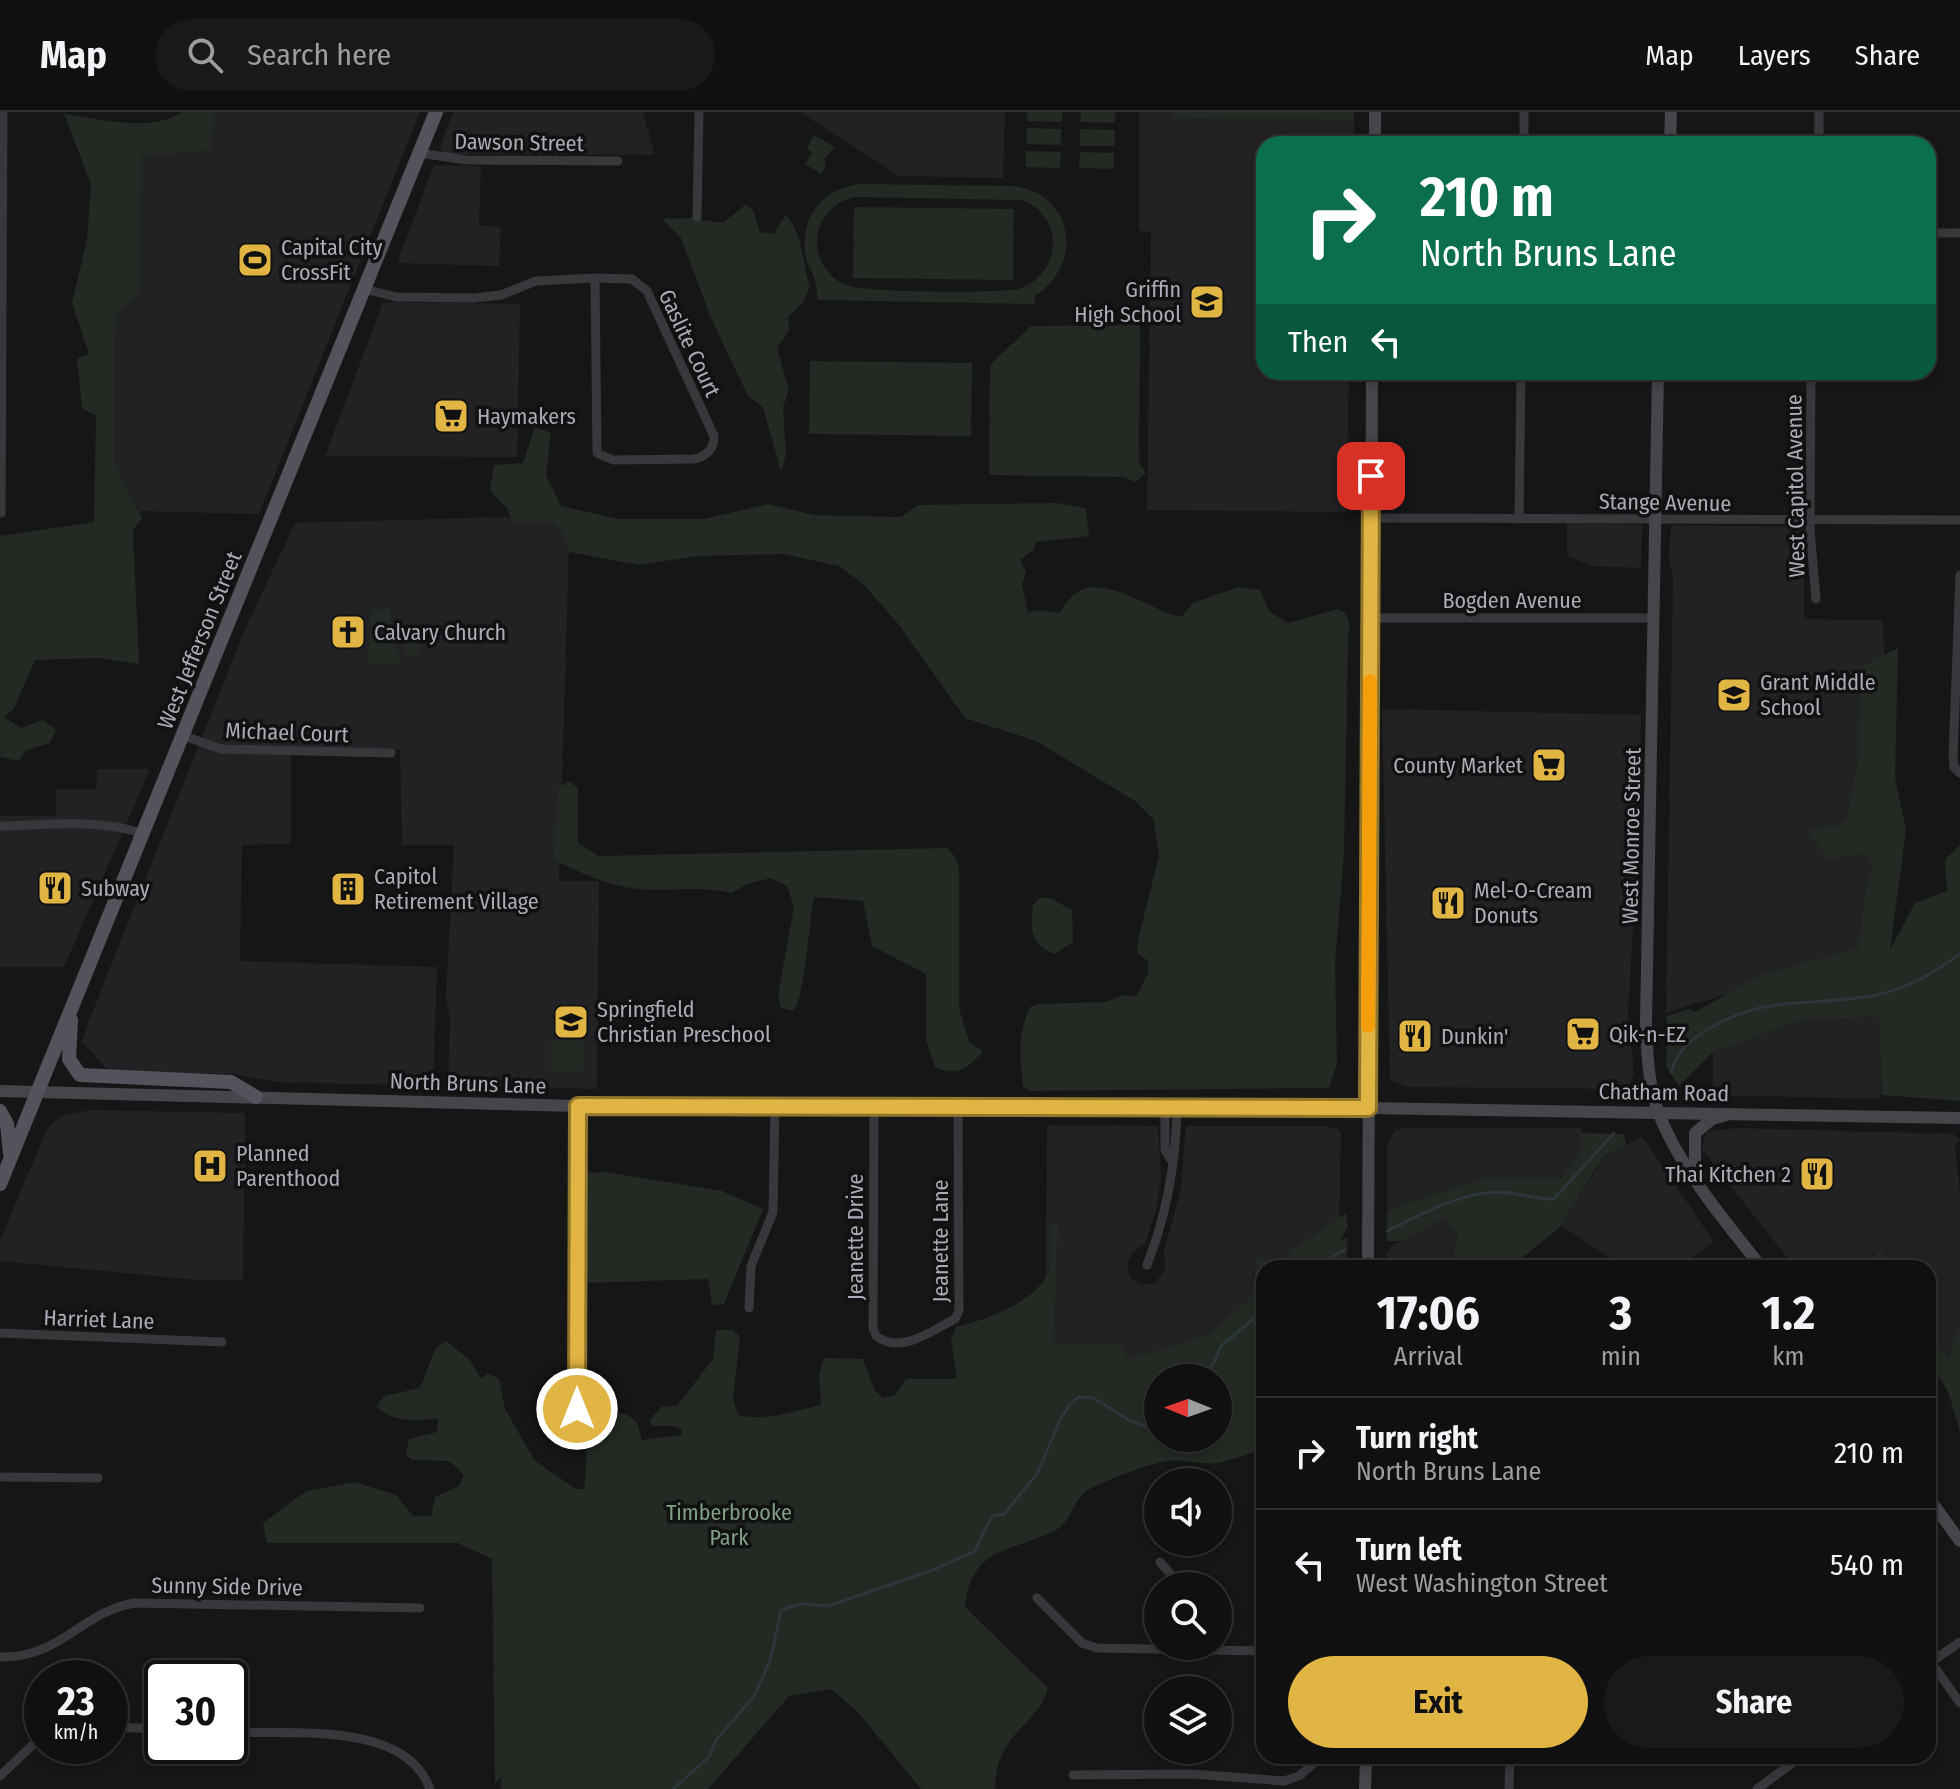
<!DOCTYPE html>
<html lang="en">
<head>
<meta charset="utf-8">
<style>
  body { margin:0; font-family:"Fira Sans Condensed",sans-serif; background:#19191a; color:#f1f3f6; height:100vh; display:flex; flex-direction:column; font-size:30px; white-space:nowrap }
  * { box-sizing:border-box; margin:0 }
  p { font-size:26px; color:#9c9d9f }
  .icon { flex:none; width:44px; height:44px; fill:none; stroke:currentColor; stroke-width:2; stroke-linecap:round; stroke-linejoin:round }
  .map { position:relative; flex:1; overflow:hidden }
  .panel { position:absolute; left:1256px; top:1148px; width:680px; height:504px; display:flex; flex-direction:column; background:#101011; border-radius:24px; box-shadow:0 4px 12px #0003,0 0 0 2px #303031 }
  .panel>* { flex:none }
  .hud { position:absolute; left:1256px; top:24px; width:680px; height:244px; border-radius:24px; box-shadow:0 4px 12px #0003,0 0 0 2px #303031; background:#0b6e4f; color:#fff; overflow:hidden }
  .needle { width:52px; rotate:271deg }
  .buttons { position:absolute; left:1144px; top:1252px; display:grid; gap:16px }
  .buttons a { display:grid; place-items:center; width:88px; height:88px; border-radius:50%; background:#101011; box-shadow:0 4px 12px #0003,0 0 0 2px #303031; font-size:40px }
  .speed { position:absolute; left:24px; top:1548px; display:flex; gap:16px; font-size:40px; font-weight:700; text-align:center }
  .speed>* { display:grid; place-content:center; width:104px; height:104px; border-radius:50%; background:#101011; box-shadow:0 4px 12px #0003,0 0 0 2px #303031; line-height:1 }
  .speed small { font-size:20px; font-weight:400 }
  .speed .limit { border:4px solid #111; border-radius:12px; background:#fff; color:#111 }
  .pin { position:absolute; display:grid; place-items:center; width:68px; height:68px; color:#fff; margin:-34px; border-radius:16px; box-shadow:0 4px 12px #0006 }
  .me { position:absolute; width:88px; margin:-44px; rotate:0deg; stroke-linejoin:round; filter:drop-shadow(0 0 6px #0008) }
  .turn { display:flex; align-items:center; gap:28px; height:168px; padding:0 32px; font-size:36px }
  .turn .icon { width:104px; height:104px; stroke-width:2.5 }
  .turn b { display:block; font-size:56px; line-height:68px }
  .then { display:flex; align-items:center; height:76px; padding:0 32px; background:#0003; gap:16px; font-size:30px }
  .eta { display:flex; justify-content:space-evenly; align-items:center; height:136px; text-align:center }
  .eta b { font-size:48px; font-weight:700; line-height:56px }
  .cta { display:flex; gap:16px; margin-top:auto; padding:16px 32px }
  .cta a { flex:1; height:92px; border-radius:48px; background:#e1b544; color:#111; font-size:32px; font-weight:700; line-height:92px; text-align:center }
  .cta a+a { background:#19191a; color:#f1f3f6 }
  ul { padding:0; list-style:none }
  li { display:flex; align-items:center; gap:24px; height:112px; padding:0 32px; border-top:2px solid #303031 }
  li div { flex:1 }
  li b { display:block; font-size:30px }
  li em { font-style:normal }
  header { display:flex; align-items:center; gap:48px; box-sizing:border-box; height:112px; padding:0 40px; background:#101011; border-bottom:2px solid #303031 }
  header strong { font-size:38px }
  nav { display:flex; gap:44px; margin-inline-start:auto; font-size:28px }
  .search { width:560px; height:72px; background:#19191a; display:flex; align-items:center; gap:20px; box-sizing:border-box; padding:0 28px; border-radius:44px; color:#9c9d9f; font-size:30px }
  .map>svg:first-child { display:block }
  .built { fill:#222224 }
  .green { fill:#222a23; fill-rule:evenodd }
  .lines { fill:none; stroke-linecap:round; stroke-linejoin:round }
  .stream { stroke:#2f353c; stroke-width:3 }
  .street { stroke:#37383c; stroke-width:9 }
  .secondary { stroke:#45464c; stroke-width:12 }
  .primary { stroke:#53545b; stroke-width:14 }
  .route-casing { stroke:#92762c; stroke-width:20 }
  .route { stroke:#e1b544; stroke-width:14 }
  .slow { stroke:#f59e0b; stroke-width:14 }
  .labels { text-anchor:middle; stroke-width:7; stroke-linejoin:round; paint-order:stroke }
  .street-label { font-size:22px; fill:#a9acb6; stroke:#111112 }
  .poi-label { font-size:22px; fill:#a9acb6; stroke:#111112; text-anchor:start }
  .park-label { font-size:22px; fill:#829f85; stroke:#111112 }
</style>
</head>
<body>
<header>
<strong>Map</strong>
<div class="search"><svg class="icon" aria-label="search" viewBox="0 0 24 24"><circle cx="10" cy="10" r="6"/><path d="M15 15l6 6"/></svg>Search here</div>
<nav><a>Map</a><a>Layers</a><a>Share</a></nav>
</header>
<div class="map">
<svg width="1960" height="1677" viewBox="0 0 1960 1677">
  <rect width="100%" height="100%" fill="#161617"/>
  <path class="built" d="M213 0H420L259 402 139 399 114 350 116 199 140 182 141 45 210 38Z
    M453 0H643L655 43 443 42 440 35Z
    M800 0H1005L1003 66 899 64Z
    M1139 0H1172V6L1354 8V32H1264V260H1349L1346 400 1147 398 1151 120 1139 119Z
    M434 53 481 54 479 114 501 115 499 154 397 151Z
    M383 190 520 192 517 345 325 344Z
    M506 405 549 407 562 415 569 435 559 769H599L597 977 448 974 450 906 446 884 454 733H402L400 638 291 639V732L242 733 240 849 437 855 433 974 278 970 234 962 109 959 82 930 87 914 245 517 295 411Z
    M1567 411 1642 413 1641 456 1590 454 1567 443Z
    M1671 413 1804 415V507L1883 508 1884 542 1879 758 1863 839 1666 901 1673 466 1669 447Z
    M1382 597 1641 603 1638 734 1628 900 1634 963 1626 977 1405 975 1390 968Z
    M97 657H150L64 855H0V704H56V677H96Z
    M1880 905 1881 987 1713 983V940L1802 908Z
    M90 998 245 1001 243 1168H197L0 1149V1128L47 1017 61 1004Z
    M1047 1013 1158 1014 1161 1066 1157 1094 1146 1130 1132 1141 1127 1152 1130 1166 1141 1172H1154L1165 1159 1164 1138 1180 1082 1186 1014H1327L1337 1017 1341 1021 1339 1122 1253 1161V1187L1211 1224 1121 1255 1045 1257Z
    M1403 1016H1581V1039L1560 1067 1483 1066 1403 1092 1387 1101V1033L1395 1018Z
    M1736 1016 1953 1022 1960 1027 1955 1033 1960 1080V1209L1950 1249 1928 1214V1156H1892L1881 1138 1858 1156H1795L1701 1036 1707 1020Z
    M1642 1024 1714 1130 1679 1156H1626L1561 1114 1604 1045Z
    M1444 1105 1458 1123 1450 1156H1386L1387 1142 1392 1134Z"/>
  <path class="green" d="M182 0H213L211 38 141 45 140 182 116 200 114 350 142 406 133 419 139 552 99 546 35 548 13 598 4 605 21 616 43 608 56 618 50 631 25 639 19 649 0 645V424L94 410 96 304 82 296 77 246 89 242 72 191 87 127 91 72 64 2C101 7 150 21 182 0Z
    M1027 0H1062V10L1027 9Z
    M1081 0H1115V11L1080 10Z
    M1172 0H1354V8L1172 6Z
    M1027 16 1061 17V33L1026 32Z
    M1080 17 1115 18 1114 34H1080Z
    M814 23 835 35 824 47 826 54 821 62 805 52 812 41 807 36Z
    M1026 39 1061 40 1060 56 1026 55Z
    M1080 40 1114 41V57L1079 56Z
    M860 72 1012 74C1075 80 1084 152 1035 184L1034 192 817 188C818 162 811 166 806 145 798 108 822 76 860 72ZM854 85 1021 88C1066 104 1062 162 1019 177 995 181 864 181 846 173 824 164 812 140 819 117 824 100 837 90 854 85Z
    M746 92 754 100 760 120 774 122 785 103C802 116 802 152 810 174L803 190 788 205 789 218 777 236 789 278 783 295 786 343 781 360 763 295 748 284 711 206 681 126 662 107 691 106 723 111Z
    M854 95 1014 97 1013 168 853 166Z
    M1140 213 1139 351 1146 361 1135 370 1124 365 989 363 990 253 1031 214Z
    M810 249 972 251 971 324 809 322Z
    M535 315 551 321 546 363 561 394 619 407H704L768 392 814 403 901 405 918 393 1057 391 1086 396 1089 424 1036 430 1033 438 1020 448 1026 460 1022 472 1028 501 1037 498 1060 501C1087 445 1141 496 1181 505L1193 491 1239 475 1260 478 1269 499 1288 511 1338 497C1352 503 1349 515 1348 528L1344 741 1335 852 1337 951 1329 976 1029 979 1023 974C1020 945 1017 923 1030 895L1039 892 1106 890 1123 883 1136 885 1148 861V849L1137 841 1138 828 1159 744 1154 708 1135 689 1036 629 965 606 899 513 863 472 839 454 784 442 697 444 639 453 569 440 561 418 551 410H512L507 396 490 379 494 353 523 351Z
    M390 497V525L400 545 399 553 368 551 371 498Z
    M403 535a9 9 0 1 1 18 0a9 9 0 1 1-18 0Z
    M1898 536 1895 666 1906 718 1890 838 1915 791 1947 779 1945 747 1960 733V989L1882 983 1879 905 1802 908 1713 940 1679 974 1666 954 1667 904 1689 897 1695 900 1761 863 1858 836 1866 778 1873 755 1866 742 1828 747 1806 717 1835 715 1847 707 1859 643 1861 555Z
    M569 669 578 676V731L599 744 947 736 956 746 959 757V896L969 930 983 939C969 956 957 966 935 955L926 928V862L872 834 863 789 814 785C809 812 805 880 794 899L781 896 778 883 794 795 787 774 771 766 747 772 732 781C694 773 673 780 638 777 609 774 580 761 554 748L558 676Z
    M1040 786H1050L1072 798 1073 830 1054 842C1030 832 1030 817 1033 793Z
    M551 929H583V959H551Z
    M1581 1021 1624 1022 1626 1033 1603 1045 1561 1114 1510 1156H1450L1458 1123 1444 1106 1402 1129H1387V1101L1403 1092 1483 1066 1560 1067 1581 1039Z
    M606 1060 722 1079 763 1097 724 1192 712 1193 708 1167 585 1171 584 1061Z
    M1346 1101 1348 1114 1340 1129 1347 1126V1156H1275L1296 1135Z
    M1051 1111 1058 1112 1053 1232 1123 1233 1128 1247 1207 1224 1250 1187 1257 1146 1267 1147 1271 1156H1264V1336C1249 1342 1233 1348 1217 1351 1201 1353 1185 1347 1168 1349 1152 1351 1102 1369 1088 1378 1071 1389 1073 1410 1054 1419 1009 1441 971 1435 965 1495L1048 1576C1040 1612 995 1620 995 1677H921L857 1599 831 1577 789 1584 708 1677H501V1666L495 1671 492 1447 458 1431H267L263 1411 306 1379 355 1370 396 1383 413 1404H431L435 1385 459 1374 464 1363 449 1349 412 1348 406 1343 409 1327 437 1320 438 1307C414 1308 395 1312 376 1294L384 1284 420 1276 435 1237 446 1229 470 1248 481 1267 488 1261 499 1267 505 1297 535 1349 576 1377H584C589 1352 581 1316 602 1298L626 1302 637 1310 642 1328 681 1323 682 1318 673 1314H652L649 1309 661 1295 677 1294 713 1247 716 1218H733L740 1225 733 1286 738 1303C766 1310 793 1299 821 1293L819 1262 824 1246 863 1247 875 1279 883 1286 895 1283 906 1267H957L951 1228 956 1215C986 1208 1040 1189 1050 1156 1053 1143 1050 1125 1051 1111ZM1158 1266H1218V1326H1158Z
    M1881 1138 1892 1156H1868L1865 1152Z
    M1960 1209V1320L1949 1282 1928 1246V1214L1949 1248Z"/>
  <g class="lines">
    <path class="stream" d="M1671 960C1677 939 1688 930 1705 919 1763 883 1803 894 1865 885 1899 881 1933 862 1960 842
      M1387 1119C1424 1101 1467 1076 1511 1081 1526 1083 1538 1088 1554 1087L1614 1021
      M1310 1156 1345 1138
      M1201 1266 1214 1251 1221 1234 1264 1198
      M673 1677 709 1645 716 1628 755 1583 771 1546 781 1498 801 1492 828 1494 933 1458 975 1439 989 1409 994 1403 1004 1402 1037 1362 1061 1306 1070 1292 1079 1285 1093 1286 1129 1308 1158 1319"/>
    <path class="street" d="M1524 32V0
      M1819 32V0
      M419 41 467 48 618 49
      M697 105 699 0
      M1928 121H1960
      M595 166 632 167 647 179 714 324C714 337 707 344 694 347L613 348 597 341Z
      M365 177 396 185 473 186 501 183 536 169 595 166
      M1811 260 1810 418 1816 487
      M1 401 3 0
      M1370 406 1960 408
      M1519 407 1521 260
      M1960 463 1953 644 1954 655 1960 661
      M1370 506H1654
      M184 624 221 637 391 641
      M0 714C46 713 100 706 143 722
      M874 995 873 1216 876 1224C901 1243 931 1219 955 1207L959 1199 958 996
      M1165 996V1038L1172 1049
      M1147 1153C1167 1102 1176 1050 1177 996
      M749 1196 751 1154 773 1100 775 995
      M0 1221 222 1230
      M577 1297 578 994
      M0 1365 98 1366
      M1160 1450 1181 1474
      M1037 1486 1082 1531 1097 1536 1264 1539
      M0 1545C61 1546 80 1501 134 1491L420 1496
      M1928 1546 1960 1591
      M1928 1552 1960 1530
      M110 1615 162 1617
      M230 1620C291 1623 405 1608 430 1677
      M1073 1663 1192 1662 1284 1669 1299 1664 1322 1644
      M0 1664 42 1624
      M1509 1677 1510 1644
      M1757 1677 1802 1644"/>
    <path class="secondary" d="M1375 32V0
      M1670 32 1671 0
      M1658 260 1646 910C1647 939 1648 974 1659 1002 1681 1058 1725 1109 1762 1156
      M0 979 578 994 1368 996 1960 1006
      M1695 1066V1021L1712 1007 1724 1004
      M1368 1156 1372 260
      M1928 1385 1960 1429
      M1365 1677 1366 1644"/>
    <path class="primary" d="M71 908 69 947 80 963 231 970 256 985
      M0 999 7 1012 10 1041
      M0 1072 436 0"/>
  </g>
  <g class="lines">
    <defs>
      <path id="route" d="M577 1297 578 994 1368 996 1371 364"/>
    </defs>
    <use href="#route" class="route-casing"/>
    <use href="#route" class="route"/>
    <path class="slow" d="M1368 914 1370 569"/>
  </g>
  <defs>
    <symbol id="stadium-square" viewBox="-11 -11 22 22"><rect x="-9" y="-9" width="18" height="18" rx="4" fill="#e1b544" stroke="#111112"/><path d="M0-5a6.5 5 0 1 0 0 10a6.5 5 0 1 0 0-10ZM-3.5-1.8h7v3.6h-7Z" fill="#111"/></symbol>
    <symbol id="school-square" viewBox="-11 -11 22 22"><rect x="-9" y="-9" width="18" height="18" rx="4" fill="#e1b544" stroke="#111112"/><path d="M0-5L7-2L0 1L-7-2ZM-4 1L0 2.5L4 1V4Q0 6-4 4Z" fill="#111"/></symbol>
    <symbol id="supermarket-square" viewBox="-11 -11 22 22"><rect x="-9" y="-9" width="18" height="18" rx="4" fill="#e1b544" stroke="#111112"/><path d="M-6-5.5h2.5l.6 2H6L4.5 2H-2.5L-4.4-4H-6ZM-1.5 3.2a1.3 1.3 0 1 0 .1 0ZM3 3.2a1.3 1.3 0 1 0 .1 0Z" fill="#111"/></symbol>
    <symbol id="church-square" viewBox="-11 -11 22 22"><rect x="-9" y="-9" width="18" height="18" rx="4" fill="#e1b544" stroke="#111112"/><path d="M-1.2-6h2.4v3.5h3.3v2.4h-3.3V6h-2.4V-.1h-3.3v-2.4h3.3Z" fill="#111"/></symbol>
    <symbol id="restaurant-square" viewBox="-11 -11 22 22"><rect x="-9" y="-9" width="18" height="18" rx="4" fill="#e1b544" stroke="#111112"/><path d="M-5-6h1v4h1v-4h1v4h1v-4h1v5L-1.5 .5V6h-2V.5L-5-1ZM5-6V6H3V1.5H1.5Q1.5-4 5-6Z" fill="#111"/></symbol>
    <symbol id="building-square" viewBox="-11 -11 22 22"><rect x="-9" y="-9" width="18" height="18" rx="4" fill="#e1b544" stroke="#111112"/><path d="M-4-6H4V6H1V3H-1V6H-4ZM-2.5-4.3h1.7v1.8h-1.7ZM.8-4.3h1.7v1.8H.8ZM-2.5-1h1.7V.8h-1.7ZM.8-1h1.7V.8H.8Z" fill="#111"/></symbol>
    <symbol id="hospital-square" viewBox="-11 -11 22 22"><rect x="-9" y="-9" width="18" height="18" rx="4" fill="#e1b544" stroke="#111112"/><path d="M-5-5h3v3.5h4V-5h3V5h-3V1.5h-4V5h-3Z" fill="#111"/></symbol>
  </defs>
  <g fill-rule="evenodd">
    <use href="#stadium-square" x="235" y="128" width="40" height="40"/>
    <use href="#school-square" x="1187" y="170" width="40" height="40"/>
    <use href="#supermarket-square" x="431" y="284" width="40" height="40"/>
    <use href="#church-square" x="328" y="500" width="40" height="40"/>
    <use href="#school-square" x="1714" y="563" width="40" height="40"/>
    <use href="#supermarket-square" x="1529" y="633" width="40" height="40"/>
    <use href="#restaurant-square" x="35" y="756" width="40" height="40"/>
    <use href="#building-square" x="328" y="757" width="40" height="40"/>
    <use href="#restaurant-square" x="1428" y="771" width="40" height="40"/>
    <use href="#school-square" x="551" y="890" width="40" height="40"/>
    <use href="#supermarket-square" x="1563" y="902" width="40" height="40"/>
    <use href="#restaurant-square" x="1395" y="904" width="40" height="40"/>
    <use href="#hospital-square" x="190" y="1034" width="40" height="40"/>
    <use href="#restaurant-square" x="1797" y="1042" width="40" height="40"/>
  </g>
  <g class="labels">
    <g class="street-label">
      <text transform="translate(519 30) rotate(1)" y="8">Dawson Street</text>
      <text transform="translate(690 231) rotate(65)" y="8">Gaslite Court</text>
      <text transform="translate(1795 374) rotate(-91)" y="8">West Capitol Avenue</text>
      <text transform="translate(1665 390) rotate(1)" y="8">Stange Avenue</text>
      <text x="1512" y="496">Bogden Avenue</text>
      <text transform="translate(199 528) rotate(-68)" y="8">West Jefferson Street</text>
      <text transform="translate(287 620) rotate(2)" y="8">Michael Court</text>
      <text transform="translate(1631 724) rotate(-89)" y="8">West Monroe Street</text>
      <text transform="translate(468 971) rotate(2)" y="8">North Bruns Lane</text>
      <text transform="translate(1664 980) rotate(1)" y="8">Chatham Road</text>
      <text transform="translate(855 1125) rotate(-90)" y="8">Jeanette Drive</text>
      <text transform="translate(940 1129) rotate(-90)" y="8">Jeanette Lane</text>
      <text transform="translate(99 1207) rotate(2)" y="8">Harriet Lane</text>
      <text transform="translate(227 1474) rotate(1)" y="8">Sunny Side Drive</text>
    </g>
    <g class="poi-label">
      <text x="281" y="143">Capital City<tspan x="281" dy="25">CrossFit</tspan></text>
      <text x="1181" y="185" text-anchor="end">Griffin<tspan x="1181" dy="25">High School</tspan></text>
      <text x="477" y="312">Haymakers</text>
      <text x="374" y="528">Calvary Church</text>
      <text x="1760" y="578">Grant Middle<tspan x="1760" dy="25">School</tspan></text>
      <text x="1523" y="661" text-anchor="end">County Market</text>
      <text x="374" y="772">Capitol<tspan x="374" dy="25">Retirement Village</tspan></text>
      <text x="81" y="784">Subway</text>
      <text x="1474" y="786">Mel-O-Cream<tspan x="1474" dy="25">Donuts</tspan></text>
      <text x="597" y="905">Springfield<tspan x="597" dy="25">Christian Preschool</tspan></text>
      <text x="1609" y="930">Qik-n-EZ</text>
      <text x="1441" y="932">Dunkin'</text>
      <text x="236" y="1049">Planned<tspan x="236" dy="25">Parenthood</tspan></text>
      <text x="1791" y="1070" text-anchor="end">Thai Kitchen 2</text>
    </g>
    <g class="park-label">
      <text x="729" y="1408">Timberbrooke<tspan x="729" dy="25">Park</tspan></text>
    </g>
  </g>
</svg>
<div class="buttons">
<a><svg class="needle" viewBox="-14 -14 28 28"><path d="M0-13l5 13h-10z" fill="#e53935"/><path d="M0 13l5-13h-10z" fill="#9c9d9f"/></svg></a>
<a><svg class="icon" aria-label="sound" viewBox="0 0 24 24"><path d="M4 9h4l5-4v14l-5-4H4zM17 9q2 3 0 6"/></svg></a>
<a><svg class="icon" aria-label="search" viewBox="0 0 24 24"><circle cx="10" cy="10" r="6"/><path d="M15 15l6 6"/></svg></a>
<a><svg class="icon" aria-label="layers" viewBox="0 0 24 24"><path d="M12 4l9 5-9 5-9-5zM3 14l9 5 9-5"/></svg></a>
</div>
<div class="speed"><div>23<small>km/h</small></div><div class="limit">30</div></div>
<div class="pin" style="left:1371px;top:364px;background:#d93025"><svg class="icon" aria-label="arrive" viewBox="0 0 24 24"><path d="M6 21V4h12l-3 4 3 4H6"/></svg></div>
<svg class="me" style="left:577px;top:1297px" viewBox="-20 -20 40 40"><circle r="17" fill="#e1b544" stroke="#fff" stroke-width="3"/><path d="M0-11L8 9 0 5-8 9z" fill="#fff"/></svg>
<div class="hud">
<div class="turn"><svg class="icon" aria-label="right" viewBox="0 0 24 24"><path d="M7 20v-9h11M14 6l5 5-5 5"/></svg><div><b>210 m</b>North Bruns Lane</div></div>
<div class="then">Then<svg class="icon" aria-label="left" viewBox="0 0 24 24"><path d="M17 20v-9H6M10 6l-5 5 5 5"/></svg></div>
</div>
<section class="panel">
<div class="eta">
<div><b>17:06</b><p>Arrival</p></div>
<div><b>3</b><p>min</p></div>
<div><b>1.2</b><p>km</p></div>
</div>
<ul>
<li><svg class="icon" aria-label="right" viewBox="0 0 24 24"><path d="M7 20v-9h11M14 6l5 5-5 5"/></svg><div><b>Turn right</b><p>North Bruns Lane</p></div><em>210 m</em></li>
<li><svg class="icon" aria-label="left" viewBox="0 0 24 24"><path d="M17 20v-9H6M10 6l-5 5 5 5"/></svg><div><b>Turn left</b><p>West Washington Street</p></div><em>540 m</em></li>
</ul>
<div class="cta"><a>Exit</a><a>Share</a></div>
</section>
</div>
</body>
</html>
